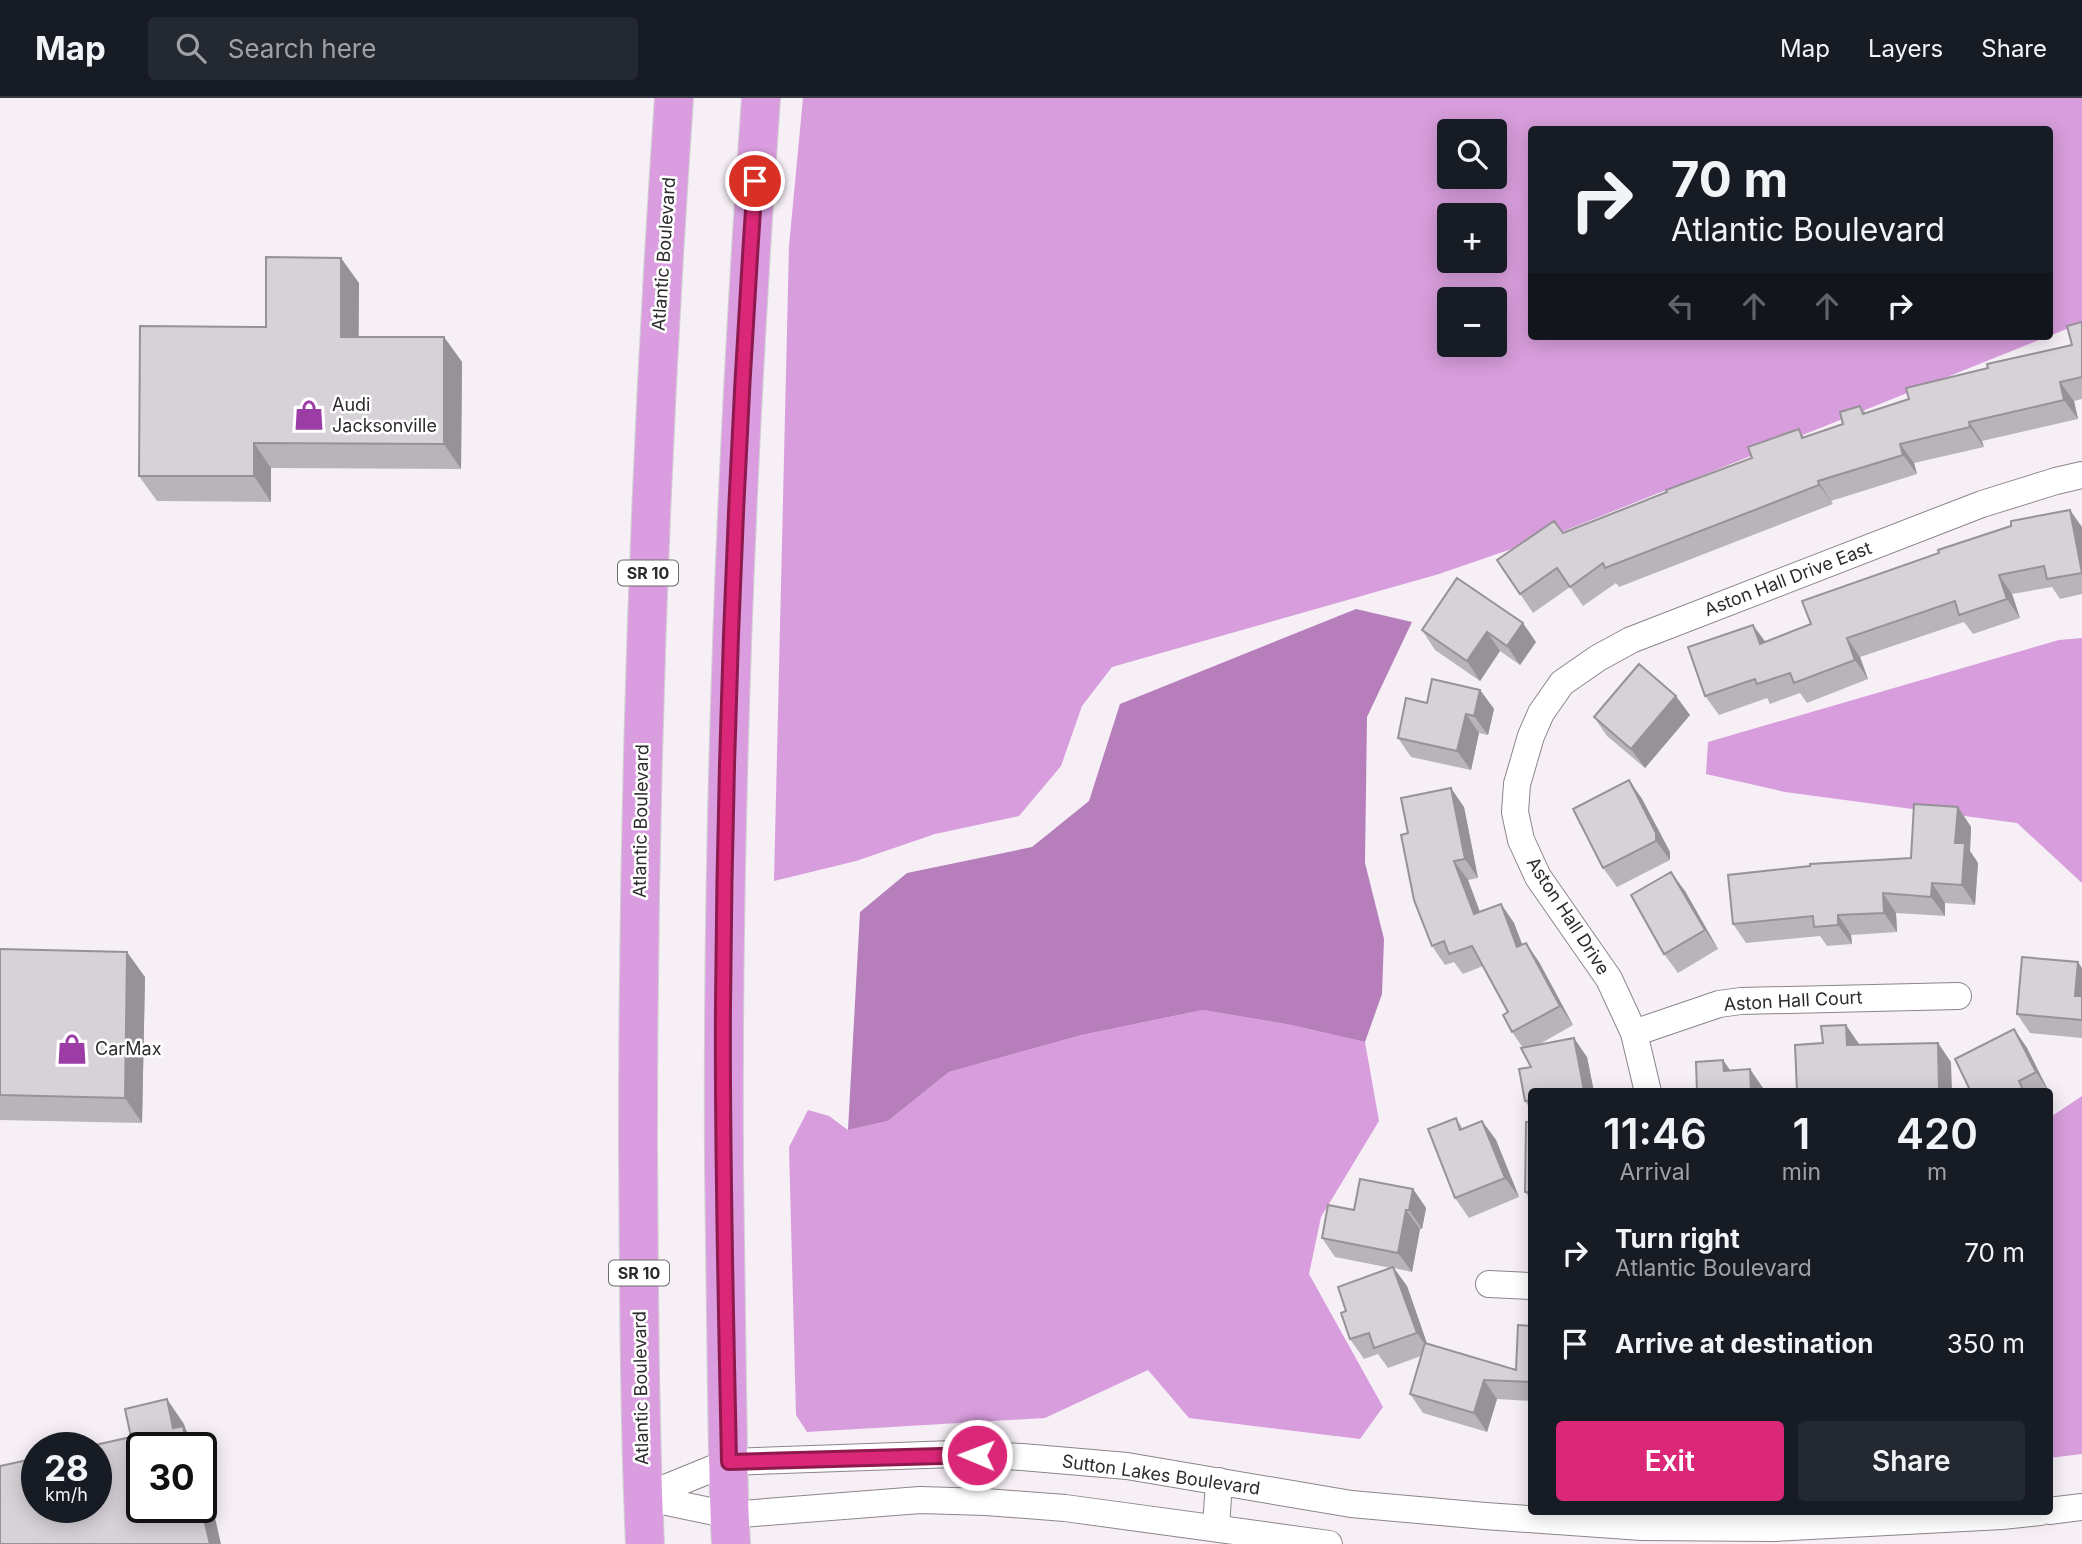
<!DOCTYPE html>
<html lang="en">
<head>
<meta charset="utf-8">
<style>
  body { margin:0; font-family:Inter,sans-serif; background:#242831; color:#f1f3f6; height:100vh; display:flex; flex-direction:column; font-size:26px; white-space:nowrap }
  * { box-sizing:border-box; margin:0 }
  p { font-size:23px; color:#9ea1a6 }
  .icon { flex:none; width:38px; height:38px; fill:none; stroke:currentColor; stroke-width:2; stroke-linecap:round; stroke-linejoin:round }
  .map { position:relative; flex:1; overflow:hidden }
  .sheet { position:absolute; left:1528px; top:990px; width:525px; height:427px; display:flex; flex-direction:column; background:#171b24; border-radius:7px; box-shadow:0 4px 18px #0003 }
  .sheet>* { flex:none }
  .top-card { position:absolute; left:1528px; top:28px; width:525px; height:214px; border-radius:7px; box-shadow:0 4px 18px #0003; background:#171b24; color:#f1f3f6; overflow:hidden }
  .controls { position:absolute; left:1437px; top:21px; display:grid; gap:14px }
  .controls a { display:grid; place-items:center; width:70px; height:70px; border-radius:7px; background:#171b24; box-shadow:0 4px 18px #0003; font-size:35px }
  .speed { position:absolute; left:21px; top:1334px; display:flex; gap:14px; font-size:35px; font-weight:700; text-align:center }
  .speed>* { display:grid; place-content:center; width:91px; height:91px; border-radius:50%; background:#171b24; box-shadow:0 4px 18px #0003; line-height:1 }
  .speed small { font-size:18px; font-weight:400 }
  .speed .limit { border:4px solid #111; border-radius:10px; background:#fff; color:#111 }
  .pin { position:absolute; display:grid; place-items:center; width:60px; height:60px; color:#fff; margin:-30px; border:4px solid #fff; border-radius:50%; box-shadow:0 2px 7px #0007 }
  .me { position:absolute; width:77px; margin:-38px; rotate:271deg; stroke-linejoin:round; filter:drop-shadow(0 0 5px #0008) }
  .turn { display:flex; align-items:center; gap:24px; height:147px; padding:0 28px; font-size:32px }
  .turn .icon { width:91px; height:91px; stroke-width:2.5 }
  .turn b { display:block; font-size:49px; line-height:60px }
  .lanes { display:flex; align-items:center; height:66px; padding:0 28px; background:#0003; justify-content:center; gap:35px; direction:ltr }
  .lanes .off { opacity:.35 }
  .eta { display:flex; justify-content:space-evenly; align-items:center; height:119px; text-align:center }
  .eta b { font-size:42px; font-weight:600; line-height:49px }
  .cta { display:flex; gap:14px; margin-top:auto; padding:14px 28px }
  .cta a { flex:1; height:80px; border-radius:7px; background:#db2777; color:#fff; font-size:28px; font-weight:600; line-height:80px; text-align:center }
  .cta a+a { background:#242831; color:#f1f3f6 }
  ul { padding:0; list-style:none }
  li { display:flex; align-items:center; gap:21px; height:91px; padding:0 28px }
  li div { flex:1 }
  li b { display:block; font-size:26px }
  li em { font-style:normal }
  header { display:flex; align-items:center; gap:42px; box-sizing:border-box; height:98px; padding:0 35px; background:#171b24; border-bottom:2px solid #363941 }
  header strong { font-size:33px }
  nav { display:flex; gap:38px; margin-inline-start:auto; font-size:24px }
  .search { width:490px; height:63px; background:#242831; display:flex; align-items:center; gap:18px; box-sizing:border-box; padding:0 24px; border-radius:7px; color:#9ea1a6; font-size:26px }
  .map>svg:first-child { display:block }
  .forest { fill:#d79ddc; fill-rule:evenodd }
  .water { fill:#b67fbc }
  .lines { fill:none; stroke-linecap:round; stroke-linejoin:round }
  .street-casing { stroke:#8c858c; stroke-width:28 }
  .highway-casing { stroke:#d1d0d1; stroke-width:40 }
  .street { stroke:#fff; stroke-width:26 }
  .highway { stroke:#da9ddf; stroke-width:38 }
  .wall { fill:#b9b4ba }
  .shaded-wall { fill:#969297 }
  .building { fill:#d7d1d8; stroke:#969297; stroke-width:2 }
  .route-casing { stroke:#8e194d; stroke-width:18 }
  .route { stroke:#db2777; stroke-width:12 }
  .labels { text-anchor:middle; stroke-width:5; stroke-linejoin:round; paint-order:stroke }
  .shield { fill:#fff; stroke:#6c6b6d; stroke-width:2 }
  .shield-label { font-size:16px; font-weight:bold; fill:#2d2b2e }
  .street-label { font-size:18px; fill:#2d2b2e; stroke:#fff }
  .poi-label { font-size:18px; fill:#2d2b2e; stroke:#fff; text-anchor:start }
</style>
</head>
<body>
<header>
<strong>Map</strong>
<div class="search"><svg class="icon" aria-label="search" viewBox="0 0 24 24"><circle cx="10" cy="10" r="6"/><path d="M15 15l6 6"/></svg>Search here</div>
<nav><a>Map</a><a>Layers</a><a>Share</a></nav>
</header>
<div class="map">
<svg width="2082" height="1446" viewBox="0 0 2082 1446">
  <rect width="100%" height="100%" fill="#f6eff6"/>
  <path class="forest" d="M803 0H2082V225L2049 238V32H1531V238H2049L1564 433 1439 476 1112 569 1082 608 1061 668 1019 718 935 736 856 763 774 783 789 148ZM1449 33H1494V79H1449ZM1449 117H1494V163H1449ZM1449 201H1494V247H1449Z
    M2082 540V785L2017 725 1785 694 1706 676 1708 644 2059 542Z
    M1203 912 1291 927 1365 944 1379 1023 1321 1119 1309 1176 1383 1309 1360 1341 1189 1320 1148 1272 1045 1320 807 1334 796 1317 789 1049 808 1012 829 1018 848 1032 888 1023 949 974 1082 937Z
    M2082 998V1356L2049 1360V1020Z"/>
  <path class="water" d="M1356 511 1412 524 1367 619 1365 765 1384 841 1382 896 1365 944 1291 927 1203 912 1082 937 949 974 888 1023 848 1032 860 814 907 775 1032 749 1089 703 1120 606Z"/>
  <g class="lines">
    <defs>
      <path id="street" d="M1634 935 1719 906 1741 903 1958 898
        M1648 994 1634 935 1609 881 1538 779 1521 742 1515 714 1517 686 1531 638 1541 615 1562 585 1598 560 1631 542 1982 406 2056 383 2082 377
        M1489 1186 1531 1188
        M643 1399 729 1364 954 1356 1022 1359 1127 1368 1351 1406 1485 1418 1642 1429 1773 1430 2002 1418 2040 1414
        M643 1399 729 1417 920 1402 986 1404 1065 1410 1329 1446
        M2049 1413 2082 1409
        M1216 1430 1219 1383"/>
      <path id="highway" d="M645 1446C639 1313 639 1179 638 1046 638 697 650 348 674 0
        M731 1446C728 1395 728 1344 727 1293 726 1218 725 1143 724 1068 722 711 736 356 761 0"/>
    </defs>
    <use href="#street" class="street-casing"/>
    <use href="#highway" class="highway-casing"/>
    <use href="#street" class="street"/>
    <use href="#highway" class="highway"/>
  </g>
  <path class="wall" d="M359 185V239H444L462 264 461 371 271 370V404L157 403 139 378 266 229Z
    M2082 224V301L2074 303 2078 321 1982 343 1984 349 1914 365 1917 376 1831 403 1833 406 1619 489 1616 485 1583 508 1570 489 1533 515 1497 462 1752 360 1799 331 1804 339 1843 326 1860 308 1866 315 1909 301 1988 270 2072 247Z
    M2082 429V496L2060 501 2052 489 2012 496 2020 520 1973 536 1964 524 1860 559 1868 581 1807 605 1800 595 1770 606 1767 600 1719 617 1705 598 1765 544Z
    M1457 480 1536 544 1520 567 1500 553 1480 583 1435 552 1422 532Z
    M1480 592 1494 611 1488 637 1479 635 1471 672 1411 659 1398 640 1427 605Z
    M1690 617 1645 670 1607 638 1594 619Z
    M1629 682 1642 701 1670 754V762L1617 789 1603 770Z
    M1464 709 1478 780 1468 782 1480 814 1501 806 1514 825 1522 847 1526 845 1539 864 1573 927 1538 947 1587 959 1594 994H1531V1012L1525 1003 1531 969 1523 950 1512 934 1508 914 1483 868 1463 876 1454 864 1445 867 1432 848 1408 735Z
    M1958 709 1971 729 1970 753 1978 765 1975 807 1945 805V818L1896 815 1897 834 1851 837 1852 846 1827 848 1820 838 1746 845 1733 826 1911 760Z
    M1685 793 1718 851 1678 875 1664 856Z
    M0 851 145 879 142 1025 0 1022Z
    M2082 870V940L2030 935 2017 916Z
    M2014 931 2027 950 2049 994H1971Z
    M1456 1020 1463 1031 1482 1023 1496 1042 1519 1099 1469 1120 1455 1100Z
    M1531 1024V1102L1525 1094Z
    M1413 1091 1426 1110 1422 1131H1420L1412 1174 1394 1170 1407 1188 1427 1246 1516 1272 1531 1228V1303L1497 1301 1487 1334 1423 1315 1410 1296 1421 1258 1388 1270 1378 1256 1364 1261 1350 1241 1346 1213 1391 1170 1335 1159 1322 1140 1354 1112Z"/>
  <path class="shaded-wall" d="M341 160 359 185 358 264 341 239Z
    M444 239 462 264 461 371 444 346Z
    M2060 284 2074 303 2078 321 2064 302Z
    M1969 324 1982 343 1984 349 1970 329Z
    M254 345 271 370V404L254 378Z
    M1900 346 1914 365 1917 376 1903 357Z
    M1818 383 1831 403 1833 406 1819 387Z
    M2070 412 2082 429V475Z
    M1999 477 2012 496 2020 520 2007 501Z
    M1523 525 1536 544 1520 567 1507 548Z
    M1753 527 1767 546H1760Z
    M1487 534 1500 553 1480 583 1467 563Z
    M1847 540 1860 559 1868 581 1855 562Z
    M1480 592 1494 611 1488 637 1474 618Z
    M1676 598 1690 617 1645 670 1631 651Z
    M1466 616 1479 635 1471 672 1457 653Z
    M1629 682 1642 701 1670 754V762L1656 743Z
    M1451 690 1464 709 1478 780 1465 761Z
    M1958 709 1971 729 1970 753 1978 765 1975 807 1962 787 1955 745Z
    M1454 763 1468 782 1488 836 1474 816Z
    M1671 774 1685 793 1718 851 1705 832Z
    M1932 785 1945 805V818L1931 799Z
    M1883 795 1896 815 1897 834 1884 815Z
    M1501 806 1514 825 1531 869 1517 849Z
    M1838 817 1851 837 1852 846 1838 827Z
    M1526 845 1539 864 1573 927 1560 908Z
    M127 854 145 879 142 1025 125 1000Z
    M2078 864 2082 870V908L2075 898Z
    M1846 927 1859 946 1860 966 1847 947Z
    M2014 931 2027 950 2049 994 2036 974Z
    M1574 940 1587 959 1594 994H1585L1584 992Z
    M1938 945 1951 964 1952 994H1939Z
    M1723 962 1737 982 1724 973Z
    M1750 971 1763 990V994H1751Z
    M1482 1023 1496 1042 1519 1099 1505 1080Z
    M1413 1091 1426 1110 1422 1131 1409 1112Z
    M1406 1112 1420 1131 1412 1174 1398 1155Z
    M1393 1169 1407 1188 1430 1254 1417 1235Z
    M1484 1282 1497 1301 1487 1334 1474 1315Z
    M167 1301 184 1326 186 1332 198 1349H186L173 1330Z
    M201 1358 221 1446H210L201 1409Z"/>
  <path class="building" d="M266 159 341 160V239H444V346L254 345V378H139L140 228 266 229Z
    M2082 224V279L2060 284 2064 302 1969 324 1970 329 1900 346 1903 357 1818 383 1819 387 1605 470 1603 465 1570 489 1557 470 1520 496 1497 462 1554 423 1563 435 1667 394 1666 392 1752 360 1748 349 1799 331 1802 340 1843 326 1840 314 1860 308 1863 316 1909 301 1906 290 1988 270 1987 266 2072 247 2067 228Z
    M2070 412 2082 475 2047 481 2044 468 1999 477 2007 501 1959 517 1955 503 1847 540 1855 562 1794 585 1790 575 1757 586 1755 581 1705 598 1688 549 1753 527 1760 546 1811 526 1802 503 1939 455 1938 452 2011 428V423Z
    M1457 480 1523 525 1507 548 1487 534 1467 563 1422 532Z
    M1639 566 1676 598 1631 651 1594 619Z
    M1432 581 1480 592 1474 618 1466 616 1457 653 1398 640 1406 600 1427 605Z
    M1629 682 1656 735V743L1603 770 1573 711Z
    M1451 690 1465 761 1454 763 1474 816 1501 806 1517 849 1526 845 1560 908 1512 934 1503 917 1508 914 1472 848 1449 856 1444 843 1432 848 1414 802 1401 737 1408 735 1401 700Z
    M1914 706 1958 709 1955 745H1965L1962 787 1932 785 1931 799 1883 795 1884 815 1838 817V827L1814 829 1813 818 1733 826 1728 777 1810 768V766L1911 760Z
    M1671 774 1705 832 1664 856 1631 797Z
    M0 851 127 854 125 1000 0 997Z
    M2022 859 2078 864 2075 898H2082V922L2017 916Z
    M1846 927 1847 947 1938 945 1939 994H1797L1795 947 1823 945 1821 928Z
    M2014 931 2036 974 2019 983 2024 994H1971L1955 961Z
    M1574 940 1584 992 1572 994H1531V1002L1525 1003 1519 971 1531 969 1521 950Z
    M1723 962 1724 973 1750 971 1751 994H1697L1696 964Z
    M1456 1020 1460 1032 1482 1023 1505 1080 1455 1100 1428 1031Z
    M1526 1024H1531V1094H1525Z
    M1360 1081 1413 1091 1409 1112H1406L1398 1155 1322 1140 1328 1107 1354 1112Z
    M1393 1169 1417 1235 1374 1250 1369 1235 1350 1241 1341 1215 1346 1213 1338 1189Z
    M1518 1227 1531 1228V1284L1484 1282 1474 1315 1410 1296 1425 1245 1516 1272Z
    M167 1301 173 1330 183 1328 187 1349H142V1409H201L210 1446H0V1368L37 1360V1409H96V1349H86L131 1339 125 1311Z"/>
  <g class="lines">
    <defs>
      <path id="route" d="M755 83C736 357 725 632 723 906 722 1059 726 1211 729 1364L977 1357"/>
    </defs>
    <use href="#route" class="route-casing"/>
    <use href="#route" class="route"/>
  </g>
  <defs>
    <symbol id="shop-bare" viewBox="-9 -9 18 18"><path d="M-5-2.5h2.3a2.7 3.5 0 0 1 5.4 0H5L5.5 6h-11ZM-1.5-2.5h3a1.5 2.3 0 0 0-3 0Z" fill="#9c3da6" stroke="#fff" stroke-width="2.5" paint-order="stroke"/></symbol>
  </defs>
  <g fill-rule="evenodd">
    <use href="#shop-bare" x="287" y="295" width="44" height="44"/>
    <use href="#shop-bare" x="50" y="929" width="44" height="44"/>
  </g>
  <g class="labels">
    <g class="shield">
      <rect x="618" y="462.5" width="60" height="25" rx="5"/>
      <rect x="609" y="1162.5" width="60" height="25" rx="5"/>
    </g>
    <g class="shield-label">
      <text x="648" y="481">SR 10</text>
      <text x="639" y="1181">SR 10</text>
    </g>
    <g class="street-label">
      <text transform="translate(664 156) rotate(-86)" y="6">Atlantic Boulevard</text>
      <text transform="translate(1788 481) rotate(-21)" y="6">Aston Hall Drive East</text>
      <text transform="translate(641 723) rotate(-89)" y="6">Atlantic Boulevard</text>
      <text transform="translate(1568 818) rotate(57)" y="6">Aston Hall Drive</text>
      <text transform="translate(1793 903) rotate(-3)" y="6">Aston Hall Court</text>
      <text transform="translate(641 1290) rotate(-91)" y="6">Atlantic Boulevard</text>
      <text transform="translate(1161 1377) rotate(8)" y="6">Sutton Lakes Boulevard</text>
    </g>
    <g class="poi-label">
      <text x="332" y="313">Audi<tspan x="332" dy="21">Jacksonville</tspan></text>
      <text x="95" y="957">CarMax</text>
    </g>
  </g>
</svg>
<div class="controls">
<a><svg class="icon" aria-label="search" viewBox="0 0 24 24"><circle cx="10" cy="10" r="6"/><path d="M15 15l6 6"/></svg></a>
<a>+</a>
<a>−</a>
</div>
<div class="speed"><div>28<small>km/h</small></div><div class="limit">30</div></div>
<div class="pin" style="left:755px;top:83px;background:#d93025"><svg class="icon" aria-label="arrive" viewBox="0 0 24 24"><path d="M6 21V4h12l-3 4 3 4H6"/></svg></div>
<svg class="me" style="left:977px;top:1357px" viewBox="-20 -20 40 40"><circle r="17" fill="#db2777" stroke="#fff" stroke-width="3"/><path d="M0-11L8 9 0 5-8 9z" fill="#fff"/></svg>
<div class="top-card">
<div class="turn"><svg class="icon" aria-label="right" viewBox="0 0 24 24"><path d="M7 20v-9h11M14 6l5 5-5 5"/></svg><div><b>70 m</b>Atlantic Boulevard</div></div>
<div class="lanes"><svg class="icon off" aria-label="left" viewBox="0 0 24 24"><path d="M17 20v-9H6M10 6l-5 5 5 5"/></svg><svg class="icon off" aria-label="ahead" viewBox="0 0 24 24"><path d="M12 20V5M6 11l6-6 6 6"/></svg><svg class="icon off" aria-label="ahead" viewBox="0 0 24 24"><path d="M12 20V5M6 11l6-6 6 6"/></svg><svg class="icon" aria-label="right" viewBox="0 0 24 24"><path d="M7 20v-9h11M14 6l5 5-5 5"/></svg></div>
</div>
<section class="sheet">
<div class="eta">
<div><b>11:46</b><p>Arrival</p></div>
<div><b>1</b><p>min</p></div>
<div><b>420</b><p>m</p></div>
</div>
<ul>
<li><svg class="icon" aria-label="right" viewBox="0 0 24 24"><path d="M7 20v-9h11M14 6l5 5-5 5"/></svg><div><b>Turn right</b><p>Atlantic Boulevard</p></div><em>70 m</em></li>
<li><svg class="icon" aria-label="arrive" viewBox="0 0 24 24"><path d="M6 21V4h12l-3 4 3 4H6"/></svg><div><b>Arrive at destination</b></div><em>350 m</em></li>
</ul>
<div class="cta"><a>Exit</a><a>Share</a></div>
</section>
</div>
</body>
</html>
